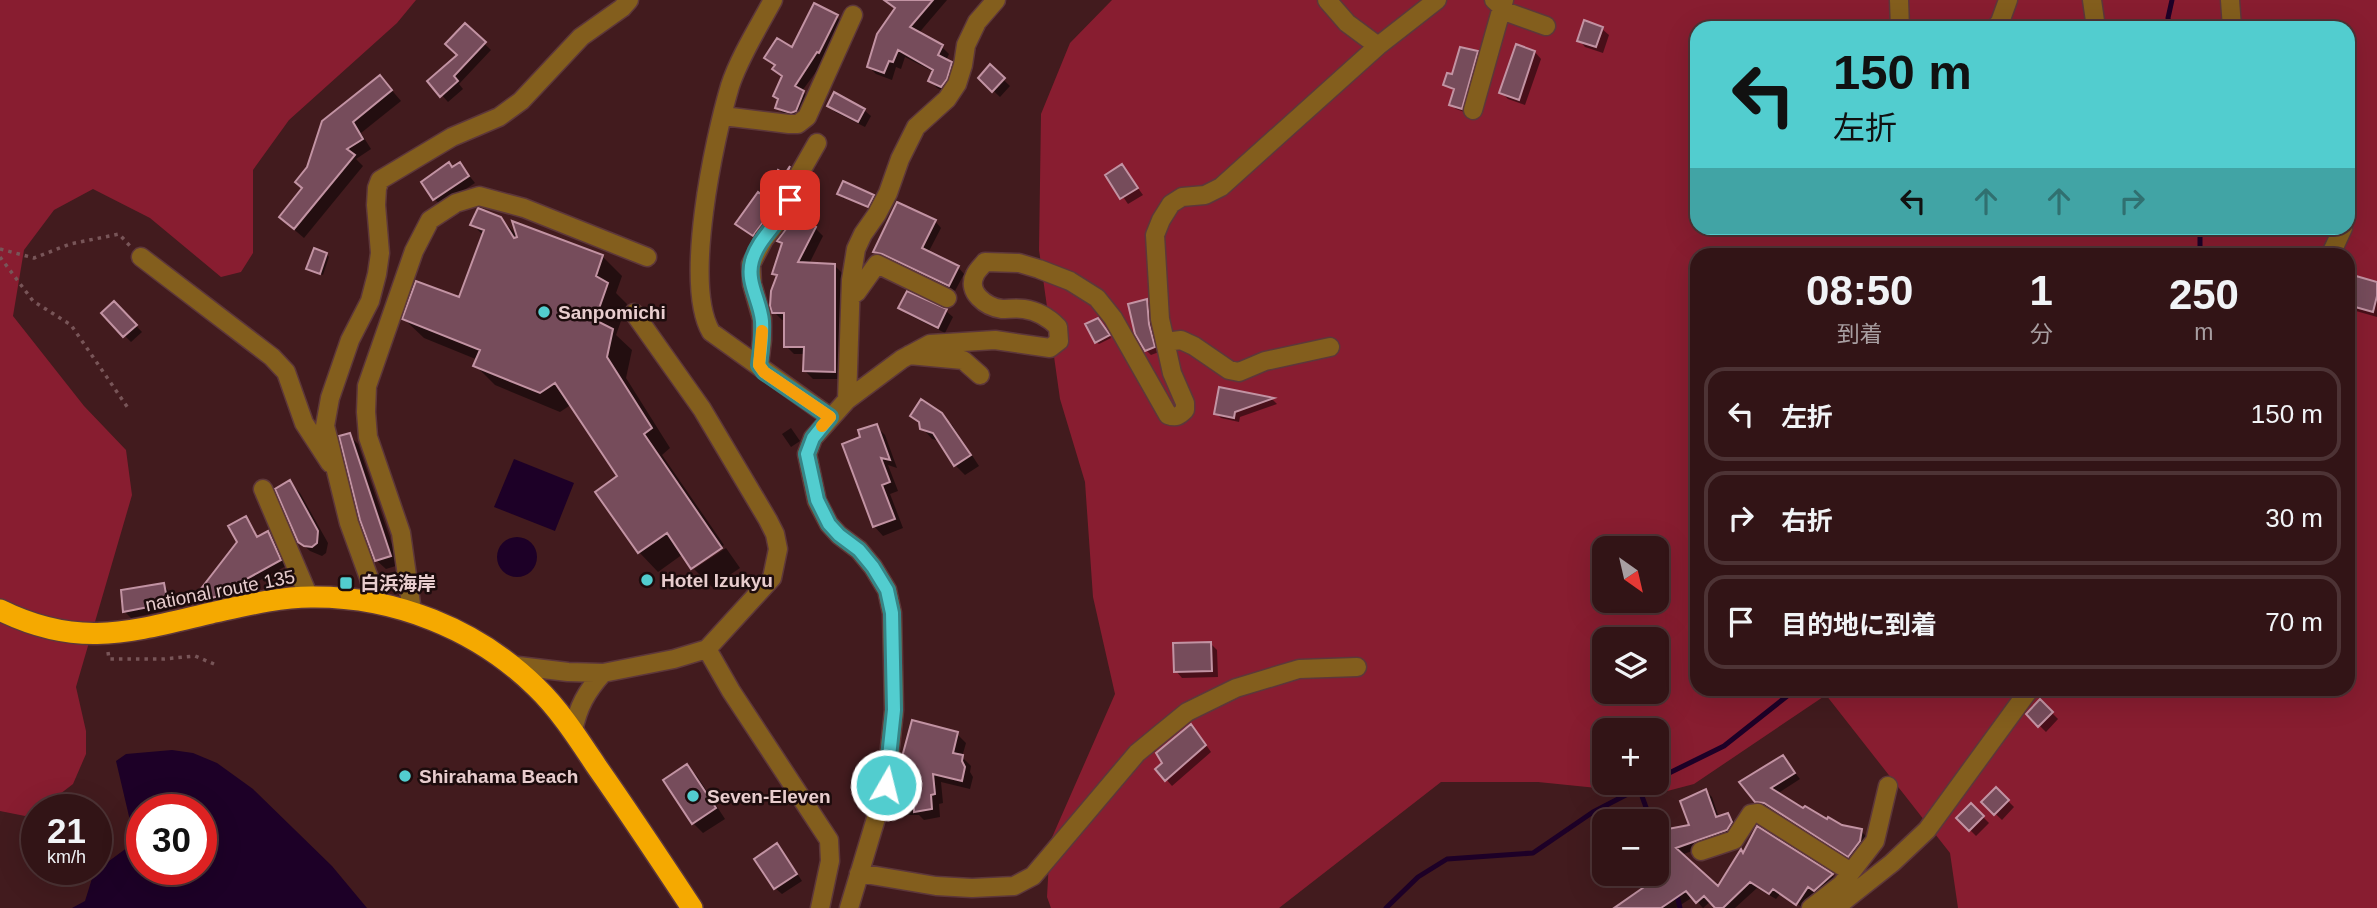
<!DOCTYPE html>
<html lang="ja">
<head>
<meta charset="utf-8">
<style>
  body { margin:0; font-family:Helvetica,"Noto Sans JP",sans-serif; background:#3a1d1f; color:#f1f3f6; height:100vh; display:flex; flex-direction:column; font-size:26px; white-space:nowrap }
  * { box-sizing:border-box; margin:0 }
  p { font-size:23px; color:#a89ea1 }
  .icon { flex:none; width:38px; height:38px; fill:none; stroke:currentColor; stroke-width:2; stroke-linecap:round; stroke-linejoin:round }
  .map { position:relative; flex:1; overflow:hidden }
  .panel { position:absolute; left:1690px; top:248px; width:665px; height:448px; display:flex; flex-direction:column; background:#321416; border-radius:21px; box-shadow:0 7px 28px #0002,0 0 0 2px #4d3335 }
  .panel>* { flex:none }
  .top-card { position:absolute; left:1690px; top:21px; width:665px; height:214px; border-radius:21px; box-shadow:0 7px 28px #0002,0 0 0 2px #4d3335; background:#52cdcf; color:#111; overflow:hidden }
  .needle { width:46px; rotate:146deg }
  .tools { position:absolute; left:1592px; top:536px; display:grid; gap:14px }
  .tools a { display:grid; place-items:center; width:77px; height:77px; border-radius:14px; background:#321416; box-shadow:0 7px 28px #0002,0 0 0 2px #4d3335; font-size:35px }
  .speed { position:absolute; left:21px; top:794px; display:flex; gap:14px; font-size:35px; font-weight:700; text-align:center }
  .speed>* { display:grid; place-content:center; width:91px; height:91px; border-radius:50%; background:#321416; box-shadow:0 7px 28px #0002,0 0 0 2px #4d3335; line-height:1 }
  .speed small { font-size:18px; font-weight:400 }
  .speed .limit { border:10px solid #d22; background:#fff; color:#111 }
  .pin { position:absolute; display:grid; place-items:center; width:60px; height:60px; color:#fff; margin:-30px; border-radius:14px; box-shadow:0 4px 10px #0006 }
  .me { position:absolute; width:77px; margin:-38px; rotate:8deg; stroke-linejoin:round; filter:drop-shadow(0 0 5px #0008) }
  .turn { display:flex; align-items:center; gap:24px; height:147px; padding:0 28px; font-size:32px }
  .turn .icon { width:91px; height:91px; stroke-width:2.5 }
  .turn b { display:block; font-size:49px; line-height:60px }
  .lanes { display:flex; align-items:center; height:66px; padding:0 28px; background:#0003; justify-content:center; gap:35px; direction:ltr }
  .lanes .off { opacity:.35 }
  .eta { display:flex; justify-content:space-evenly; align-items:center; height:119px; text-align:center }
  .eta b { font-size:42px; font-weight:800; line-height:49px }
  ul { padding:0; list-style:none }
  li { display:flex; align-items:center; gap:21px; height:94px; margin:0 14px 10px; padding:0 14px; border:4px solid #4d3335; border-radius:21px }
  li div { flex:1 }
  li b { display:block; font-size:26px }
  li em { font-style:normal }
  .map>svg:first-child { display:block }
  .green { fill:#881d30; fill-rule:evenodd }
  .water { fill:#1d0027; fill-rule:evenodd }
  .shadow { fill:#0007 }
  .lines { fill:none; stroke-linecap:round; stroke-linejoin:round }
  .stream { stroke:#1d0027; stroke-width:5 }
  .building { fill:#764c5b; stroke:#c293a3; stroke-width:2 }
  .minor-casing { stroke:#5d373a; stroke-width:21 }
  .highway-casing { stroke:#5d373a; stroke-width:24 }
  .path { stroke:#785558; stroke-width:3.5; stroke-dasharray:3.5 5; stroke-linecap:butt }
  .minor { stroke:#835e1d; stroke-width:18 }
  .highway { stroke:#f5a900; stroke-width:21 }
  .route-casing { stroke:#358587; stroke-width:18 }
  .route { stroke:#52cdcf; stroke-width:12 }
  .slow { stroke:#f59e0b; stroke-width:12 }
  .poi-dot { fill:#52cdcf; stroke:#1d0c0d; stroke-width:2.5 }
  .labels { text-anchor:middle; stroke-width:5; stroke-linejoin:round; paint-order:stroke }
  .poi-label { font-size:19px; font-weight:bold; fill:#e8cdce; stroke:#1d0c0d; text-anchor:start }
  .street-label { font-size:19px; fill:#e8cdce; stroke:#1d0c0d }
</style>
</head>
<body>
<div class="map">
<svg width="2377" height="908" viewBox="0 0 2377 908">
  <rect width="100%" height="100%" fill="#421b1e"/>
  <path class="green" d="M0 0H416L397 23 289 120 253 170V253L241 272 221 277 150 218 93 189 54 210 24 250 13 316 84 406 126 450 132 495 76 687 86 731V754L73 784 47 804 25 816 0 811Z
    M1112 0H2377V908H1958L1950 853 1826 695 1694 784 1656 794 1538 782H1441L1279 908H1051L1047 897 1050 842 1115 694 1093 597 1085 482 1060 399 1039 250 1041 114 1070 43ZM1698 28H2348V228H1698ZM1698 256H2348V690H1698ZM1605 548H1657V600H1605ZM1605 639H1657V691H1605ZM1605 730H1657V782H1605Z"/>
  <path class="water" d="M514 459 574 483 555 531 494 507Z
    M497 557a20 20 0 1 1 40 0a20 20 0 1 1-40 0Z
    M172 750 193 753 217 763 253 789 332 866 367 908H72L85 901 94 872 135 842 116 761 126 754ZM142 810H201V870H142Z"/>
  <path class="shadow" d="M898 0H947L918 34 942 47 949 54 946 61 959 71 949 94 937 88 930 80 934 72 905 57 901 69 896 67 892 80 876 74 869 67 897 9Z
    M837 17 843 23 826 58 802 91 810 99 801 118 784 114 777 108 783 78 774 69 776 66 766 57 793 50Z
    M465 25 491 50 459 84 463 89 448 102 429 81 459 55Z
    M1602 29 1609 35 1603 53 1585 47 1579 40Z
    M1535 52 1541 59 1525 105 1508 99 1501 92Z
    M1477 53 1482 58 1467 113 1456 109 1451 104 1455 91 1445 85Z
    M990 67 1010 86 1000 97 980 78Z
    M389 87 401 101 361 133 371 149 356 159 363 166 304 238 290 226 324 122Z
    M829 106 864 110 871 116 865 127 835 112Z
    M460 164 475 183 441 205 434 199Z
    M1122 166 1143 195 1128 204 1108 175Z
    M790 168 794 173 780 212 759 241 743 229Z
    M813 176 820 181 816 192 808 187Z
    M839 193 873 196 880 202 876 209 844 195V199Z
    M500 218 519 237 515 224 603 257 622 276 616 293 627 304 616 335 632 350 626 378 670 448 662 455 724 545 694 565V569L726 548 740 568 712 587 693 568 683 554 658 572 639 552 620 477 572 404 560 412 495 385 476 366 478 360 424 338 404 319 460 299 483 235 472 224Z
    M935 221 941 228 928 253 958 267 964 274 955 291 890 260 882 258 875 252Z
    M815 228 823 236 809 264 834 265 842 273V379H813L805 371V354H794L786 346V320H782L774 312 778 277 774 273Z
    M326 254 329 257 323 275 308 268Z
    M2377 284V317L2356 311 2350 305Z
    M1147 301 1152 306 1153 330 1159 352 1151 355 1146 350Z
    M114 303 142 332 131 342 103 314Z
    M901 308 946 311 953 317 945 333 907 314Z
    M1101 323 1111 338 1099 344 1096 342Z
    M1221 389 1273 400 1277 404 1240 417 1239 422 1221 418 1216 413Z
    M941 414 952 425 979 466 965 475 955 465 940 441 932 439 912 416Z
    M876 426 885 435 897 468 888 465 898 491 890 494 903 528 883 536 874 526 862 438Z
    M791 428 800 441 791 447 782 434Z
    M349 435 358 444 399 565 386 569 376 560Z
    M290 483 300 493 328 543 326 553 322 556 310 551 299 541Z
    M245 518 259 538 268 533 274 539 286 566 246 588 250 596 210 605 204 599 239 542Z
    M163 585 170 592 172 605 168 606 169 610 131 618 124 611Z
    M1211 644 1217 650 1218 677 1182 678 1176 671Z
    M2040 701 2058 719 2046 732 2028 714Z
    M1197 732 1211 752 1172 786 1158 770Z
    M957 734 966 743 962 757 971 766 970 772 973 777 970 789 941 782 943 803 939 804 940 817 924 820 919 815H903L895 807 913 766 904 757Z
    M1783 757 1800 779 1777 794 1804 810 1842 827 1861 831 1867 837 1855 862 1772 809 1763 807 1757 801Z
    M687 766 697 776 725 819 703 833 693 823Z
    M1996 789 2014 807 2002 820 1983 802Z
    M1706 791 1712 797 1719 818 1728 815 1734 821 1737 830 1733 836 1681 855 1719 888 1742 851 1744 854 1832 875 1837 881 1821 896 1815 892 1804 908 1780 894 1776 899 1757 888 1735 908H1717L1711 901 1703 908 1693 897 1676 908H1617L1663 877 1660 862 1692 826Z
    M1971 805 1989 823 1976 836 1958 818Z
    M783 852 802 881 782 894 775 888Z"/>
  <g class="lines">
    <path class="stream" d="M2170 28 2168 18 2172 0
      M2200 256V228
      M1657 779 1724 746 1791 693 1798 690
      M1639 788 1651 821
      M1676 891 1680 908
      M1386 908 1418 877 1447 859 1533 853 1593 812 1651 782"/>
  </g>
  <path class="building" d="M884 0H933L910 27 943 45 938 55 952 62 947 79 941 87 928 81 933 70 898 50 893 62 889 61 884 73 867 67 877 34 895 8Z
    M814 3 838 15 819 53 817 52 795 86 804 91 796 111 791 113 775 108 778 99 773 96 782 76 772 69 775 65 764 58 777 38 792 47Z
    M1584 20 1603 27 1596 47 1577 41Z
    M465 23 486 42 454 76 458 81 440 97 427 81 457 55 445 44Z
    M1516 44 1535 51 1519 100 1499 93Z
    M1460 47 1478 51 1462 109 1449 105 1454 89 1443 85 1447 73 1452 74Z
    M990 64 1005 78 992 92 978 78Z
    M380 75 392 90 353 122 363 139 347 149 355 155 294 229 279 217 302 188 295 182 307 167 322 121Z
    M834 92 865 109 858 122 827 106Z
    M449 162 452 167 460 162 469 176 433 200 421 182Z
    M1122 164 1138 188 1120 199 1105 175Z
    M790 166 775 206 753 236 735 224 758 192 765 197 778 170 785 174Z
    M843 181 874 195 868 207 837 194Z
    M897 202 936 220 922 248 959 266 949 286 882 254 873 252Z
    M478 208 501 217 514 238 517 237 512 221 603 255 596 276 608 283 595 320 613 329 607 357 652 428 644 434 722 548 691 569 667 533 638 553 595 492 617 476 555 383 540 393 473 366 480 350 402 319 416 281 459 297 484 230 470 225Z
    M796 216 816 227 798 262 835 264V372L803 371 804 347H784V313H772L770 306 771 291 777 275 772 274 782 243 777 241Z
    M314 248 327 253 320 274 306 269Z
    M2356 276 2377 282V296L2373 312 2348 305Z
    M907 291 947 309 938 328 898 308Z
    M1147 299 1149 324 1155 347 1145 351 1135 334 1128 304Z
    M114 301 137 325 123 337 101 313Z
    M1098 318 1110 335 1095 343 1085 324Z
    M1219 387 1274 398 1235 412 1234 418 1214 414Z
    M921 399 942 413 971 455 954 466 933 433 920 429 919 422 910 416Z
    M877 424 890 460 881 458 890 482 882 485 895 519 873 527 842 444 860 437 858 430Z
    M350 433 391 556 375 561 360 520 339 436Z
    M290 480 318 531 317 543 312 547 304 546 298 542 275 489Z
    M246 516 257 537 268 531 281 560 241 582 246 590 202 600 200 590 237 542 228 526Z
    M164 583 167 599H163L164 604 123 612 121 590Z
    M1211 642 1212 671 1174 672 1173 643Z
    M2040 699 2053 712 2038 727 2026 714Z
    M912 720 958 732 953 753 963 755 962 761 965 767 962 781 933 774 935 794 931 795 932 809 914 812V807H893L912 763 902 757Z
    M1191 724 1206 745 1165 781 1155 769 1162 763 1156 753Z
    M1783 755 1795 773 1771 788 1803 808 1805 806 1827 819 1828 817 1842 825 1862 829 1860 841 1848 857 1764 803 1755 802 1739 782Z
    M687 764 716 808 692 824 663 780Z
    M1996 787 2009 800 1994 815 1981 802Z
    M1706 789 1716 817 1728 813 1732 822 1727 830 1676 848 1718 886 1741 849 1743 853 1757 826 1833 874 1814 891 1808 887 1796 905 1773 889 1769 894 1750 882 1723 908H1715L1704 896 1696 903 1686 891 1661 908H1614L1657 878V844L1659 842 1657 831 1689 825 1680 801Z
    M1971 803 1984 816 1969 831 1956 818Z
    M777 843 797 874 774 889 754 859Z"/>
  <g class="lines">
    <defs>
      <path id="minor" d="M773 0C759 26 739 58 730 86 714 140 683 284 711 332L830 417
        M1327 0 1347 23 1378 46
        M1494 0 1507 12 1546 26
        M1899 0 1900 28
        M2092 0 2096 28
        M2230 0 2232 28
        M1995 28 2000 22 2008 0
        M1473 110 1504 0
        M723 116 789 124H798L807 117 853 15
        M2330 256 2343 228
        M141 257 272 357 286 372 304 423 330 463
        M851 296 857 292 877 264 947 298
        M1165 342 1181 340 1194 346 1229 370 1239 372 1265 361 1330 347
        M909 355 963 360 980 375
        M759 365 762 340V319L752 284 751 264 764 239 785 212 797 178 817 143
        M847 400 851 280 856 249 863 234 877 214 888 193 900 159 916 127 947 99 957 84 963 65 966 45 977 22 996 0
        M263 489 309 597
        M376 604 369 578 349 523 325 426 330 398 350 340 370 301 377 274 380 253 376 205 377 188 380 180 452 137 499 117 521 101 581 37 622 8 629 0
        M412 611 401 533 368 437 366 412 367 386 414 251 430 220 456 203 479 196 524 208 647 257
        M707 649 731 691 829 840 830 861 820 908
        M510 665 568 672 603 673 674 659 707 649 772 578 778 549 775 534 768 520 702 409 634 313
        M573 731C578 707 586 692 603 673
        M1701 851 1734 840 1751 814 1758 813 1851 872
        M859 873 936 886 972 888 1014 886 1033 876 1137 753 1187 712 1236 688 1299 669 1357 667
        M849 908 886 785 894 710 892 613 887 590 873 567 859 550 839 535 829 524 817 501 807 454 813 438 847 400 902 359 930 344 995 340 1050 348 1059 341 1058 327C1048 317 1038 311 1024 309 1017 308 1009 309 1002 309 986 307 966 292 975 275 977 270 982 266 985 262L1019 263 1039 269 1070 281 1097 298 1113 318 1168 415C1176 418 1179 416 1185 410V403L1172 373 1160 319 1155 235 1161 220 1171 204 1182 197 1205 195 1221 187 1378 46 1437 0
        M1811 908 1842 884 1875 841 1888 786
        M1835 908 1892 863 1927 830 2029 690"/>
      <path id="highway" d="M0 610C79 649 130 632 211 613 243 606 278 597 311 597 394 596 477 629 536 687 560 710 579 740 597 767 630 814 661 861 692 908"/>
    </defs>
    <use href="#minor" class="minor-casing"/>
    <use href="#highway" class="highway-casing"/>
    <path class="path" d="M0 249 34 258 70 244 119 234 130 246
      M0 257 33 301 71 325 128 408
      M108 652 109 659H164L195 656 214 664"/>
    <use href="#minor" class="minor"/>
    <use href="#highway" class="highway"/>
  </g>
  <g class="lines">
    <defs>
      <path id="route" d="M790 200C781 222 758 238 752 261 746 282 760 300 762 321 763 336 761 350 759 365L764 372 830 417 813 438 807 454 817 500 829 524 839 535 859 550 873 567 887 590 892 613 894 710 886 785"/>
    </defs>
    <use href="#route" class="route-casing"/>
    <use href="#route" class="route"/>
    <path class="slow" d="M762 331 759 365 764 372 830 417 822 426"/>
  </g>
  <g class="poi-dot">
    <circle cx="544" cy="312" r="7"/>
    <circle cx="647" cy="580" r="7"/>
    <rect x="339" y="576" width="14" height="14" rx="3.5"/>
    <circle cx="405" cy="776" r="7"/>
    <circle cx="693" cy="796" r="7"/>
  </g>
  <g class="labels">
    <g class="poi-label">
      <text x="558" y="319">Sanpomichi</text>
      <text x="661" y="587">Hotel Izukyu</text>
      <text x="360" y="590">白浜海岸</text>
      <text x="419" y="783">Shirahama Beach</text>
      <text x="707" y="803">Seven-Eleven</text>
    </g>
    <g class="street-label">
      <text transform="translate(220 590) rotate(-11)" y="7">national route 135</text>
    </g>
  </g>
</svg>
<div class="tools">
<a><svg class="needle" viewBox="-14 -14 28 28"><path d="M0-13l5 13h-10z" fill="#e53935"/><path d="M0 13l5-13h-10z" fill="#a89ea1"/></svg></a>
<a><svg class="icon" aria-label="layers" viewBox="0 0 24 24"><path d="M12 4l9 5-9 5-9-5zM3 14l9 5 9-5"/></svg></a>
<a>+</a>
<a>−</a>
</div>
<div class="speed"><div>21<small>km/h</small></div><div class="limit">30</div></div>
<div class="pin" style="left:790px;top:200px;background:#d93025"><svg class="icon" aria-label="arrive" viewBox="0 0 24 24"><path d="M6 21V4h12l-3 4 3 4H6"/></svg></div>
<svg class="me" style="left:886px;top:785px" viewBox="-20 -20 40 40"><circle r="17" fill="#52cdcf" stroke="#fff" stroke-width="3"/><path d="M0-11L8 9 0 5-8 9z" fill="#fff"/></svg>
<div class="top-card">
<div class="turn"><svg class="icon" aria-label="left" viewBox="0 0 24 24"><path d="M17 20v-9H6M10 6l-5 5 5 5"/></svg><div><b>150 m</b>左折</div></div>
<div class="lanes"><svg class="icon" aria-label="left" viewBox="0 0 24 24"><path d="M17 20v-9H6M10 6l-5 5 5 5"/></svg><svg class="icon off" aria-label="ahead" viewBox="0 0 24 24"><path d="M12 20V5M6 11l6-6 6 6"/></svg><svg class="icon off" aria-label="ahead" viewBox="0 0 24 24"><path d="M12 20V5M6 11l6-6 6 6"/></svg><svg class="icon off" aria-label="right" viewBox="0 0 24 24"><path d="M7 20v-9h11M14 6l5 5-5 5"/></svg></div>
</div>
<section class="panel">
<div class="eta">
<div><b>08:50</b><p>到着</p></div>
<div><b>1</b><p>分</p></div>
<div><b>250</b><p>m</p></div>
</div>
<ul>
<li><svg class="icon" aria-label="left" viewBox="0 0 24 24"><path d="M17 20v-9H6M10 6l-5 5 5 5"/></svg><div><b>左折</b></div><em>150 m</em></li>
<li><svg class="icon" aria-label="right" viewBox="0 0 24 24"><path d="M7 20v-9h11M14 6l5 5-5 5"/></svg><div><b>右折</b></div><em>30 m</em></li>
<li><svg class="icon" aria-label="arrive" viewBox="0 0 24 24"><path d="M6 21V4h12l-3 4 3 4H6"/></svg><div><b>目的地に到着</b></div><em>70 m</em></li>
</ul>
</section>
</div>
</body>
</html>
